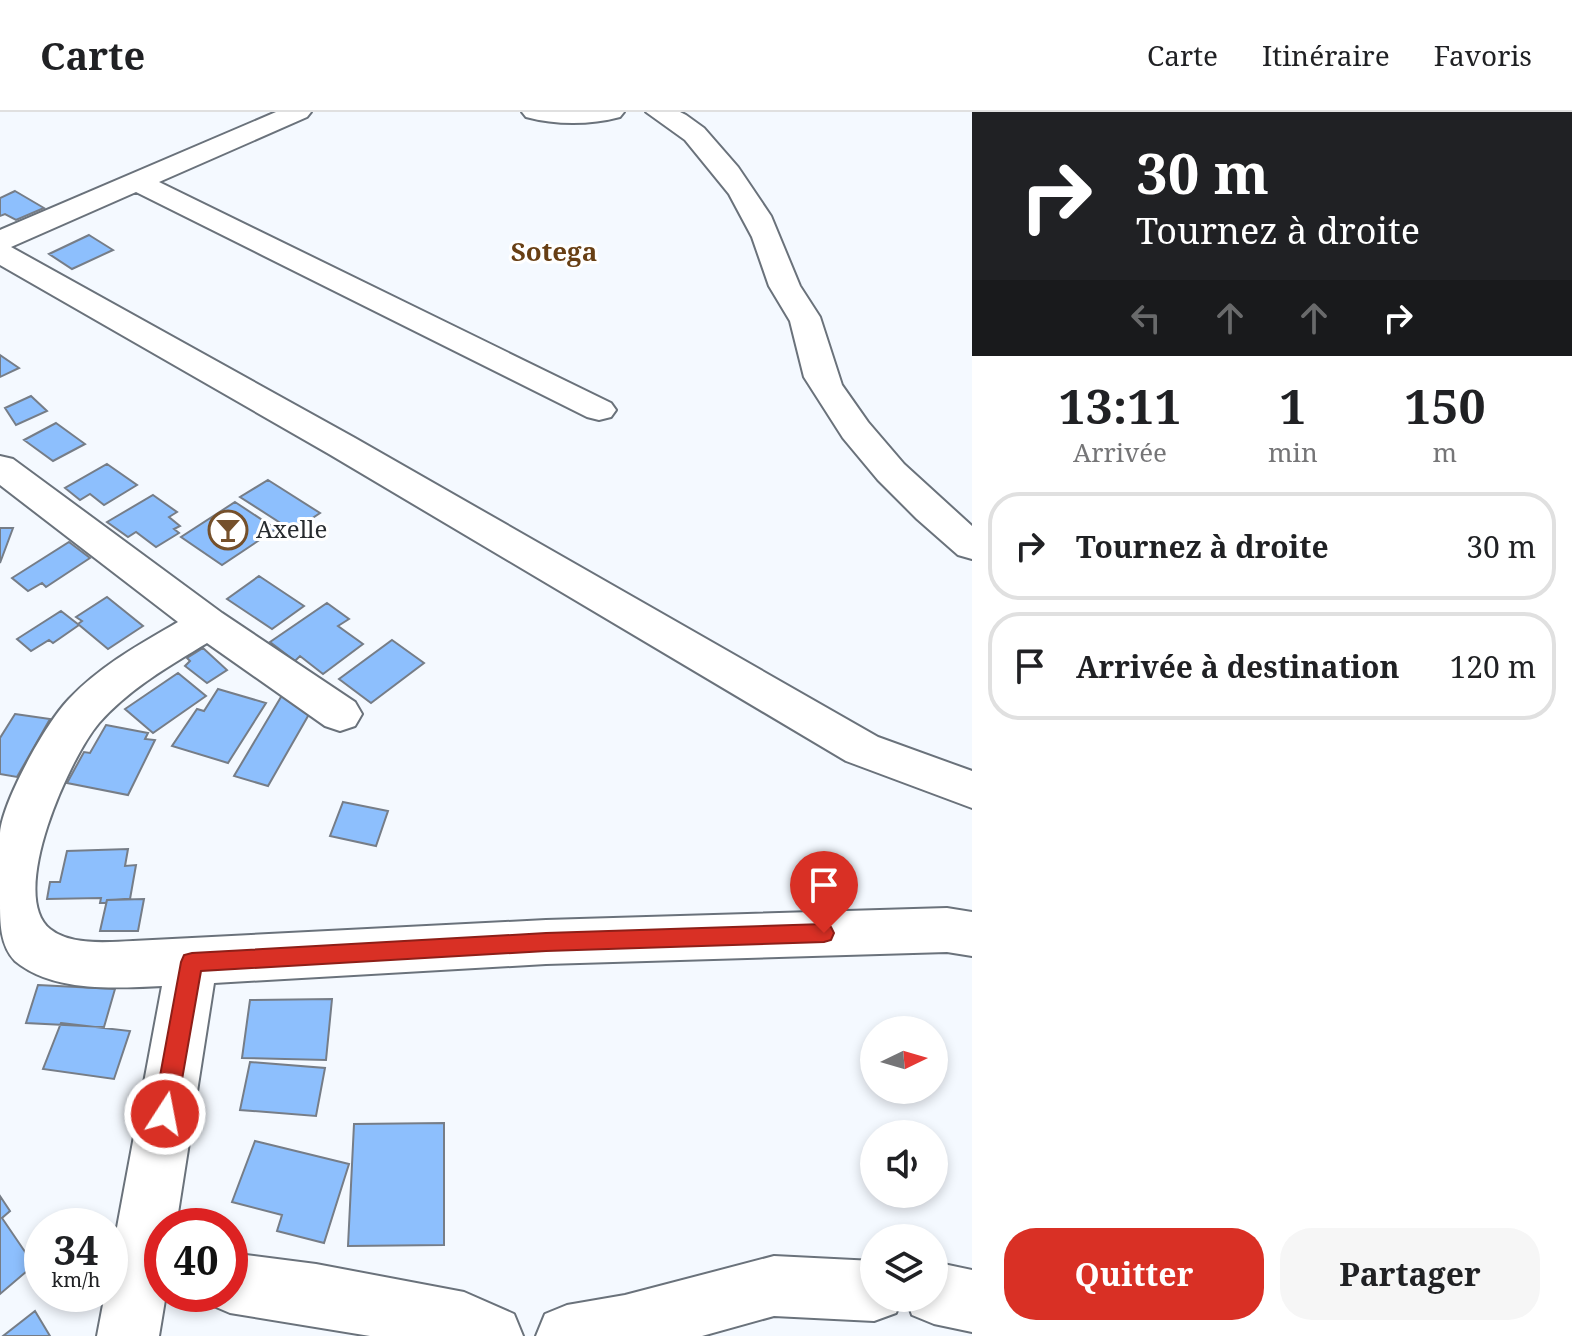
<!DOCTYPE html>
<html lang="fr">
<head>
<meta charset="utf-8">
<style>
  body { margin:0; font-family:"Noto Serif",serif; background:#f6f6f6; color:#202124; height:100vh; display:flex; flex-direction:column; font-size:30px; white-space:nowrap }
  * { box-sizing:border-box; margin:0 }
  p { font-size:26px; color:#757577 }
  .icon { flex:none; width:44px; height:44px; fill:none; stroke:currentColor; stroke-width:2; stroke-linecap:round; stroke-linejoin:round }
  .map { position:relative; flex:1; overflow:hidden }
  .side { display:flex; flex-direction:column; background:#fff; width:600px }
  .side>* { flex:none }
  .hud { background:#202124; color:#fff; overflow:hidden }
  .needle { width:52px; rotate:85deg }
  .tools { position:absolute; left:860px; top:904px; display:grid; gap:16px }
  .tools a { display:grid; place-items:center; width:88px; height:88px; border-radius:50%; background:#fff; box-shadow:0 4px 12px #0003; font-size:40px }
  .speed { position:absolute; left:24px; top:1096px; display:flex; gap:16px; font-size:40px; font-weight:700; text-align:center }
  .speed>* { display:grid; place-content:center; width:104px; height:104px; border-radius:50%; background:#fff; box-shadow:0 4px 12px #0003; line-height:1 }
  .speed small { font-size:20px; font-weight:400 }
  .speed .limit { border:12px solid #d22; background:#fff; color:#111 }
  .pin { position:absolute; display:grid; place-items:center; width:68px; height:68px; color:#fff; margin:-82px -34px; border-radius:50% 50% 50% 0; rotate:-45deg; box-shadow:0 0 8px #0007 }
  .pin .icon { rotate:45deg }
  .me { position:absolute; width:88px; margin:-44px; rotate:11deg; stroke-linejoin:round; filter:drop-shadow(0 0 6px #0008) }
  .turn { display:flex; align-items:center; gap:28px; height:168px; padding:0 32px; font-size:36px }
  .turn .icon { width:104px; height:104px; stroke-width:2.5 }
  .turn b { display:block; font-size:56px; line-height:68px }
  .lanes { display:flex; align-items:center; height:76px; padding:0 32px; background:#0003; justify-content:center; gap:40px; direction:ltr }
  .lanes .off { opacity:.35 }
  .eta { display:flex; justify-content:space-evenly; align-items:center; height:136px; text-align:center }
  .eta b { font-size:48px; font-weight:700; line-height:56px }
  .primary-button { display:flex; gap:16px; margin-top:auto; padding:16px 32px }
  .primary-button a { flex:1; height:92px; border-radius:32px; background:#d93025; color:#fff; font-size:32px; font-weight:700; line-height:92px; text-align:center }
  .primary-button a+a { background:#f6f6f6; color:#202124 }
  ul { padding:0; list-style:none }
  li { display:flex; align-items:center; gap:24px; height:108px; margin:0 16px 12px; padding:0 16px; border:4px solid #e0e0e0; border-radius:32px }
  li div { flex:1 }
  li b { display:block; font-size:30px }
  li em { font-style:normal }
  header { display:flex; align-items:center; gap:48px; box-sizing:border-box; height:112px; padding:0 40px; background:#fff; border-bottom:2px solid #e0e0e0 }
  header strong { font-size:38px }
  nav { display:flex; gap:44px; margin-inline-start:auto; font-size:28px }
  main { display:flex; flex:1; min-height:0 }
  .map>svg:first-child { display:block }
  .building { fill:#8dbffd; stroke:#767d87; stroke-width:2 }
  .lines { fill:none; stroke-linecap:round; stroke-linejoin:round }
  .minor-casing { stroke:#6a727b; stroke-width:4 }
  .minor { fill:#fff; fill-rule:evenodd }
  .route { fill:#d93025; stroke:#8d1f18; stroke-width:2 }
  .labels { text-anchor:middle; stroke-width:6; stroke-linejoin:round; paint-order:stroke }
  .poi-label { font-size:24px; fill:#272b2f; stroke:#fff; text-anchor:start }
  .far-district-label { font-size:26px; font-weight:bold; fill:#683f14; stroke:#fff }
</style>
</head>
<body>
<header>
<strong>Carte</strong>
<nav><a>Carte</a><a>Itinéraire</a><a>Favoris</a></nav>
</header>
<main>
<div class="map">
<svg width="972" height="1224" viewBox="0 0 972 1224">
  <rect width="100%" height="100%" fill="#f4f9ff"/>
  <path class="building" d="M15 79 44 96 16 108 5 102 0 104V86Z
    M89 123 113 138 72 157 49 142Z
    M0 243 19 256 0 265Z
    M31 284 47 299 16 313 5 296Z
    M56 311 85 332 53 349 24 328Z
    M107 352 137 373 104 393 90 382 80 388 65 376Z
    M268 368 320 401 293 419 240 385Z
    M153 383 177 400 169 405 180 414 174 417 179 421 156 435 136 420 128 425 107 410Z
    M235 390 276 417 222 453 181 425Z
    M0 416H13L0 451Z
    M69 430 90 446 46 475 42 471 28 479 12 466Z
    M259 464 304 494 272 517 227 487Z
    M107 485 143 514 108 537 78 512 82 509 76 505Z
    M327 491 349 507 338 514 363 532 323 562 300 544 295 549 270 530Z
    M61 499 79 513 53 531 49 528 31 539 17 527Z
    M392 528 424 551 371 591 339 567Z
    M203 536 227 558 207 571 185 554 190 549 187 546Z
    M178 561 206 584 153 621 125 597Z
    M218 577 266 591 228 651 172 634 197 597 204 599Z
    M284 580 312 597 268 674 234 664Z
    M15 602 50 607 17 665 0 662V626Z
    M106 613 148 621 145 627 155 628 128 683 67 671 84 640 90 641Z
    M343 690 388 699 376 734 330 724Z
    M128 737 125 754 136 753 130 787 107 788 106 791H100L101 786 47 787 50 770H60L67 739Z
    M144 787 138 819H100L107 788Z
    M38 873 115 877 104 915 26 911Z
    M332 887 326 948 242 946 250 888Z
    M61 911 130 919 114 967 43 957Z
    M250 950 325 956 316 1004 240 998Z
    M444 1011V1133L348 1134 354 1012Z
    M255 1029 349 1052 324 1131 277 1119 282 1103 232 1090Z
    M0 1084 10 1099 2 1106 34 1153 0 1182Z
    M35 1199 50 1224H3Z"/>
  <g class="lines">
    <defs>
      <path id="minor" d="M276 0H311L307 5 159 70 611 291 616 298 611 305 599 308 587 305 136 80 11 135 355 326 878 625 972 659V696L846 649 329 342 0 153V118Z
        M522 0H624L620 5C590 13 556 13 526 5Z
        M646 0H680L686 3 704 16 738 55 771 104 800 174 820 205 842 273 868 310 904 352 972 414V447L958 443 917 407 878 368 843 326 804 265 790 209 769 174 752 125 729 82 685 28Z
        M0 344 13 347 222 501 355 590 362 602 355 614 340 619 325 614 207 531C169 554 129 577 99 611 70 645 7 783 50 817 71 834 108 830 133 829L546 808 947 796 972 800V844L947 840 546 852 214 871 176 1114H162V1182H166L159 1224H97L105 1182H110V1153L162 874C115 876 54 881 15 849 0 833 0 811 0 788 0 766 0 743 0 721 3 688 46 611 69 587 100 554 140 532 178 510L0 373Z
        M230 1141 316 1152 464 1180 514 1202 523 1224H370L230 1201 209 1192 204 1182H230Z
        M774 1144 874 1149V1186H902L896 1201 874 1209 774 1204 702 1224H536L545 1202 567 1193 625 1183Z
        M934 1150 972 1158V1220L934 1212 912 1203 906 1186H934Z"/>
    </defs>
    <use href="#minor" class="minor-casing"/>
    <use href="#minor" class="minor"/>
  </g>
  <path class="route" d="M824 812 831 815 834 821 831 828 824 830 546 839 201 859 176 1002 173 1010 165 1013 157 1010 153 1002 181 850 184 843 192 841 546 821Z"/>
  <defs>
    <symbol id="bar-ring" viewBox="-11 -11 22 22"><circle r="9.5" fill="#fff" stroke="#75502b" stroke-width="1.5"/><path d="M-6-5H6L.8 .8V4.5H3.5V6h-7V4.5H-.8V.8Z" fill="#75502b"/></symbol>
  </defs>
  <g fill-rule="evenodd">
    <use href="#bar-ring" x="206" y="396" width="44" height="44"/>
  </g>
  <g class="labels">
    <g class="poi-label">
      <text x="256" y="426">Axelle</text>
    </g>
    <g class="far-district-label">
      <text x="554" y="149">Sotega</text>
    </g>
  </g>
</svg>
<div class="tools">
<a><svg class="needle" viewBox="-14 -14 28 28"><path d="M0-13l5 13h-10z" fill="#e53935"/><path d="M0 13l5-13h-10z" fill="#757577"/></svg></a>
<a><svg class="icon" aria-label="sound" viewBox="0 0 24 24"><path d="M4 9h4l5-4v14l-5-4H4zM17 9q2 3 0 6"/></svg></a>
<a><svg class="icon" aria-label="layers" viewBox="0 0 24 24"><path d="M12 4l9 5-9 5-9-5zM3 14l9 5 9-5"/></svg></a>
</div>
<div class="speed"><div>34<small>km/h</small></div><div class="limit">40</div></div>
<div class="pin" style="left:824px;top:821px;background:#d93025"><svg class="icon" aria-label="arrive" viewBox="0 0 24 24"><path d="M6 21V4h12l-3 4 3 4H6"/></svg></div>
<svg class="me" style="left:165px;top:1002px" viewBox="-20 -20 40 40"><circle r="17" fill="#d93025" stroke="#fff" stroke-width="3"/><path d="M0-11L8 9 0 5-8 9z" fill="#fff"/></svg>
</div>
<section class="side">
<div class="hud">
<div class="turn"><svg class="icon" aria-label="right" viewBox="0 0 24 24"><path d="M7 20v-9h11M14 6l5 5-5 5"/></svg><div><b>30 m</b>Tournez à droite</div></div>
<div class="lanes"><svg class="icon off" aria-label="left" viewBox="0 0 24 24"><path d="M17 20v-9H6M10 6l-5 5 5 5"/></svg><svg class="icon off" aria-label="ahead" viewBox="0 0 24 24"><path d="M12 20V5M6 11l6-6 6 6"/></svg><svg class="icon off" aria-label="ahead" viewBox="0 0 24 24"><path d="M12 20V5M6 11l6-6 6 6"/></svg><svg class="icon" aria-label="right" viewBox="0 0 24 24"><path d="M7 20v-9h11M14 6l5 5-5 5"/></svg></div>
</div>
<div class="eta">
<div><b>13:11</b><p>Arrivée</p></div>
<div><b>1</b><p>min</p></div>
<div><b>150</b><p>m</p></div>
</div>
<ul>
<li><svg class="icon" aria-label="right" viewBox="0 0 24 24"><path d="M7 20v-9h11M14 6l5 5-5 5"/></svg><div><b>Tournez à droite</b></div><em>30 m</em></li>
<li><svg class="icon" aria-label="arrive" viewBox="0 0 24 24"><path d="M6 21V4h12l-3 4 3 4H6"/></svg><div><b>Arrivée à destination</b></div><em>120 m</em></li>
</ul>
<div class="primary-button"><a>Quitter</a><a>Partager</a></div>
</section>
</main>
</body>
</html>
